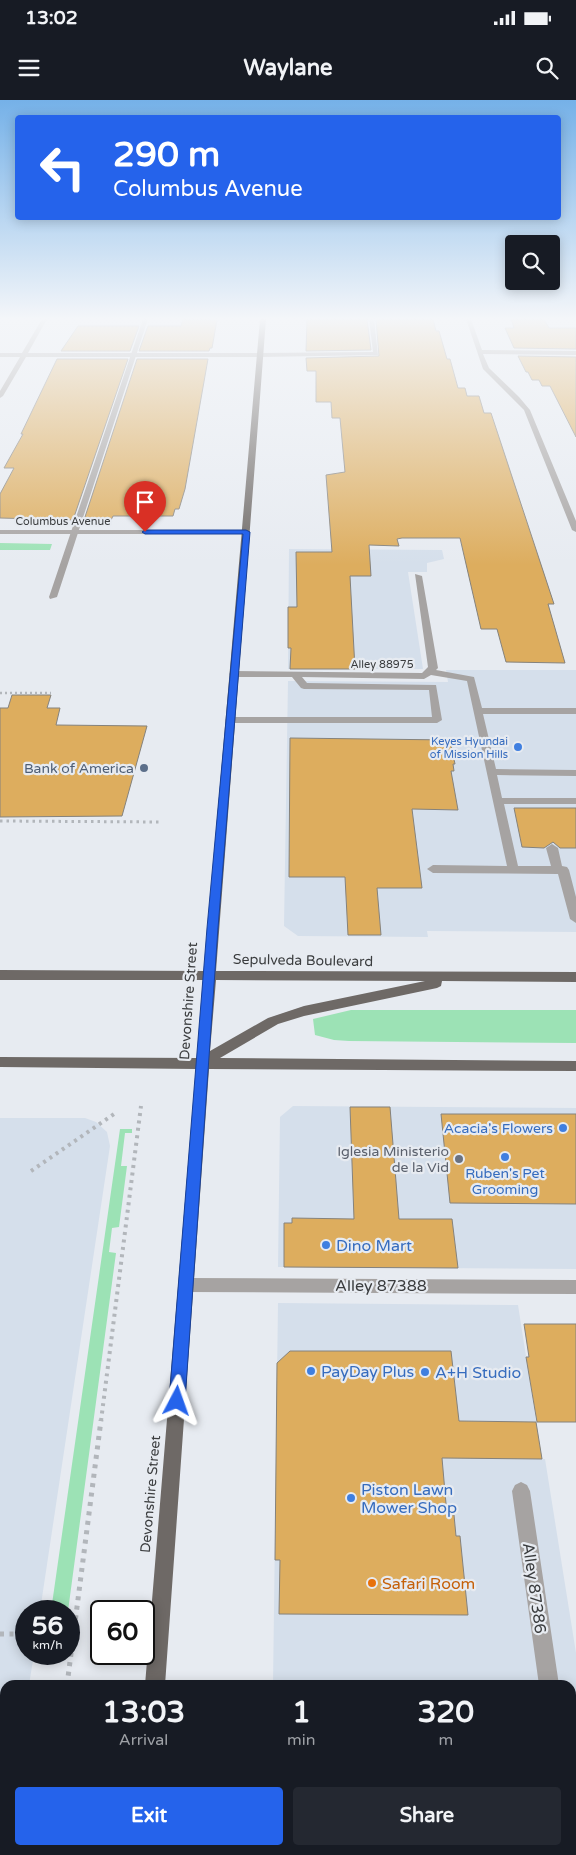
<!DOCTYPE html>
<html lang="en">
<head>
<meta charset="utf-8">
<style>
  body { margin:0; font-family:"Varela Round",sans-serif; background:#242831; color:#f1f3f6; height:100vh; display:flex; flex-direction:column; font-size:19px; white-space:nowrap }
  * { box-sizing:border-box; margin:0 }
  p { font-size:16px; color:#9ea1a6 }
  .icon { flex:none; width:28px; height:28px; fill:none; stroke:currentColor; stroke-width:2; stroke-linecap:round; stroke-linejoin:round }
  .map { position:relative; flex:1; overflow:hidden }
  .sheet { position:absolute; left:0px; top:1580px; width:576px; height:175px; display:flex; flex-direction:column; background:#171b24; border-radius:15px 15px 0 0; box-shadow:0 2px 12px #0003 }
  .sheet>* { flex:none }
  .hud { position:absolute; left:15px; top:15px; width:546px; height:105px; border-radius:5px; box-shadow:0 2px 12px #0003; background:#2563eb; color:#fff; overflow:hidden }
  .controls { position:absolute; left:505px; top:135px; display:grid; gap:10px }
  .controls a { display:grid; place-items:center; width:55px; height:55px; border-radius:5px; background:#171b24; box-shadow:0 2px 12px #0003; font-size:25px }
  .speed { position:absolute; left:15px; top:1500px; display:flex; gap:10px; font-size:25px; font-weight:700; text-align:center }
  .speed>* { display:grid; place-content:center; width:65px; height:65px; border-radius:50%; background:#171b24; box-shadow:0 2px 12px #0003; line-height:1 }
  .speed small { font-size:12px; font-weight:400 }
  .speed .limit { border:2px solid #111; border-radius:8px; background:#fff; color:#111 }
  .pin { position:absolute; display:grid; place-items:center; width:42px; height:42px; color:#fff; margin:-51px -21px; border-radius:50% 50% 50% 0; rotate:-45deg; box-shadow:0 0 5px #0007 }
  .pin .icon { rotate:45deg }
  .me { position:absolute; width:55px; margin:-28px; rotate:4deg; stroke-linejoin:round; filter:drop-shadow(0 0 4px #0008) }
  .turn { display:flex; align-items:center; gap:18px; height:105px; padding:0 15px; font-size:22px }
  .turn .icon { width:65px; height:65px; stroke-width:2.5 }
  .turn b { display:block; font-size:35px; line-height:42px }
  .eta { display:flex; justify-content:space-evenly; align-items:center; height:85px; text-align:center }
  .eta b { font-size:30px; font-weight:700; line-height:35px }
  .primary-button { display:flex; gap:10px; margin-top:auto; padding:10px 15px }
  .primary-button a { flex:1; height:58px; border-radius:5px; background:#2563eb; color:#fff; font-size:20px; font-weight:700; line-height:58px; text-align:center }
  .primary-button a+a { background:#242831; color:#f1f3f6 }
  .status { display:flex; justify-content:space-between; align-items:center; height:35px; padding:0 25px; background:#171b24; direction:ltr }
  .status svg { height:14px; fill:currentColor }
  header { display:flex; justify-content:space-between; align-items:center; height:65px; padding:0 15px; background:#171b24; font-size:22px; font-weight:700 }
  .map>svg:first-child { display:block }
  .built { fill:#d5dfeb }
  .green { fill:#9ce2b5 }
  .building { fill:#ddad5e; stroke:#85827c }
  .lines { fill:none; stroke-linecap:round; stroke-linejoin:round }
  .path-far3 { stroke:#b2b6bb; stroke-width:2.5; stroke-dasharray:2 3; stroke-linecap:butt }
  .path-far2 { stroke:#b2b6bb; stroke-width:3; stroke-dasharray:2.5 4; stroke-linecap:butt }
  .path-far1 { stroke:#b2b6bb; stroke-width:4; stroke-dasharray:3 4.5; stroke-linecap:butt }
  .path { stroke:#b2b6bb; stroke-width:5; stroke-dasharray:4 5.5; stroke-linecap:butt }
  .service { fill:#a6a3a2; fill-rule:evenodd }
  .minor { fill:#a6a3a2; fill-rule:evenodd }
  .primary { fill:#6e6966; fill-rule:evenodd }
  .route { fill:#2563eb; stroke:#184099 }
  .shop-dot { fill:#3f7fe0; stroke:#e7ebf1; stroke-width:2 }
  .service-dot { fill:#5c6f8a; stroke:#e7ebf1; stroke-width:2 }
  .worship-dot { fill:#6b7280; stroke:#e7ebf1; stroke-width:2 }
  .food-dot { fill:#e8710a; stroke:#e7ebf1; stroke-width:2 }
  .labels { text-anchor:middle; stroke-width:4.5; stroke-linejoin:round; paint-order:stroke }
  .far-street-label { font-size:11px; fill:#3b3d3f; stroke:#e7ebf1 }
  .far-shop-label { font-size:11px; fill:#366cbe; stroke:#e7ebf1; text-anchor:end }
  .service-label { font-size:14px; fill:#4e5e75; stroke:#e7ebf1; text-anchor:end }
  .street-label { font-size:14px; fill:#3b3d3f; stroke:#e7ebf1 }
  .shop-label { font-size:14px; fill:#366cbe; stroke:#e7ebf1; text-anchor:end }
  .worship-label { font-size:14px; fill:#5b616d; stroke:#e7ebf1; text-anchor:end }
  .near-shop-label { font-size:16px; fill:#366cbe; stroke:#e7ebf1; text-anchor:start }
  .near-street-label { font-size:16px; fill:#3b3d3f; stroke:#e7ebf1 }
  .near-food-label { font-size:16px; fill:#c56008; stroke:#e7ebf1; text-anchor:start }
</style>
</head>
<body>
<div class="status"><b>13:02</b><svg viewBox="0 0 49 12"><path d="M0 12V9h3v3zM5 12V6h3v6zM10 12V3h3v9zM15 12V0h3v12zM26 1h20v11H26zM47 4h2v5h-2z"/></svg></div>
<header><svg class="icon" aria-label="menu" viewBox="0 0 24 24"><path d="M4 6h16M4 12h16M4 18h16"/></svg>Waylane<svg class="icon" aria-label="search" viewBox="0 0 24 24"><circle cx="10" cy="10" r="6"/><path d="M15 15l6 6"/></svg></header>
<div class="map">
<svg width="576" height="1755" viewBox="0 0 576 1755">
  <rect width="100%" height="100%" fill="#e7ebf1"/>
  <path class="built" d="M289 449 442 450 444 459 427 463V472H408L423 569H288Z
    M446 570H576V832L427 831 428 837 298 836 284 826 288 581 448 582Z
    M293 1006 576 1008V1169L278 1167 280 1017Z
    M0 1018H85L96 1022 107 1032 110 1046 40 1511H26V1554H34L29 1585H5L4 1755H0Z
    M278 1203 518 1205 542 1359H545L576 1553V1755H270V1750H571V1585H273Z"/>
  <path class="green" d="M0 443 52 444 50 450H0Z
    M351 910H576V943L349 941 334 940 315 935 313 919Z
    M120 1029H132V1033H125L121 1066H127L119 1127 112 1128 109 1152 116 1153 68 1511H51Z"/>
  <path class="building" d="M183 219 217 220 212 248H210L209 251H139L148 226H181Z
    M310 219H367L371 250 306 251 307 220Z
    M376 219H433L436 231H439L447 259H450L458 288H465L467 296H479L484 313H491L554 504H548L565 563 506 562 497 529H481L460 438H402L397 439 399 446 369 445 371 476H350L355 569H290L291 548H288V507H297L296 452H332L326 375 345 372 340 318H332L331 302H316V271H307L306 258 379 256Z
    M511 219H544L549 228H576V249L514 248 505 228H514Z
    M78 226H139L130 251H61Z
    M518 256 576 257V337L550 286H542L539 280H532L528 272H526Z
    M57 259H128L73 420 0 418V394L14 368H4L23 334H21Z
    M137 259H208L185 389 179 409H175L173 416H113L111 420H84Z
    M12 595H51L47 608H60L56 625 147 626 122 716 0 717V608H8Z
    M290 638 450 640 455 664H453L454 671H451L458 710 412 709 422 788H377L381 835H348L345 777H289Z
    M514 708H576V748H560L553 742 544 748 522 747Z
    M350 1007H390L399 1119H452L458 1168 284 1167V1123H292V1118L354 1119Z
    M441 1014H576V1104L450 1103Z
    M524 1224H576V1322H537L526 1257H529Z
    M290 1251H451L459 1321 536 1322 542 1359 442 1358 447 1415H454L456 1436H460L468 1515 279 1514 280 1460H275L277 1263Z"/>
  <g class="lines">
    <path class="path-far3" d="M0 593H51"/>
    <path class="path-far2" d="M0 721 161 722"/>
    <path class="path-far1" d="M31 1071 114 1014
      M101 1321 141 1006"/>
    <path class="path" d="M0 1534H26
      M67 1585 101 1320
      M46 1750V1755"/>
    <path class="service" d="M143 219H148L57 497 50 499 49 497Z
      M369 219H374L378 255 260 257 257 255 260 253 373 252Z
      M415 474 422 476 438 568 436 570 474 577 482 608H576V614H483L496 669 576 670V676L497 675 502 698H576V704H504L518 766H551L546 748 552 744 558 748 562 766 567 767 569 770 576 797V823L570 819 558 774 433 773 427 769 433 765 507 766 467 581 431 575 424 579 302 577 307 583 436 585 442 620 437 623H230L225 620 230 617H432L429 590 304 589 301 588 292 577H234L229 574 234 571 422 573 428 567Z
      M186 1178 576 1180V1194L186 1192 180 1190 178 1185 180 1180Z
      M521 1382 527 1385 530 1391 559 1585H539L512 1391 515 1385Z
      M571 1732 576 1734V1755H562L561 1750H571Z"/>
    <path class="minor" d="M42 219H47L28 253H260L263 255 260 257H26L3 296 0 298V291L20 257H0V253H22Z
      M466 219H471L482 250 576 251V255L483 254 489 268 519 297 530 310 576 421V432L572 430 524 310 483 269Z
      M0 430H246L250 432 246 434H0Z"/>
    <path class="primary" d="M260 219H266L216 871 576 872V882L442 881 441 886 437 888 304 916 278 924 220 958 576 961V971L209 969 165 1585H145L196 969 0 967V957L197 958 203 880H0V870L204 871ZM216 880 425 881 304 906 268 918 210 951Z
      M131 1750H153L152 1755H130Z"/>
  </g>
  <linearGradient id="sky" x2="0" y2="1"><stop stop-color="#75b1e8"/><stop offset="0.47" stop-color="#f4f6f9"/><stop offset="1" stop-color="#f4f6f9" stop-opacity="0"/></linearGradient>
  <rect width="576" height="465" fill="url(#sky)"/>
  <path class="route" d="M246 430 250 432 218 828 185 1301 183 1307 177 1309 172 1307 169 1301 207 828 243 434H145L142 432 145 430Z"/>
  <g class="shop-dot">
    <circle cx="518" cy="647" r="5"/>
    <circle cx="563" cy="1028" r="5"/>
    <circle cx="505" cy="1057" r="5"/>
    <circle cx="326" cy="1145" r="5"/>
    <circle cx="311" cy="1271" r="5"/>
    <circle cx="425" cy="1272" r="5"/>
    <circle cx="351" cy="1398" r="5"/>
  </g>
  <circle class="service-dot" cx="144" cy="668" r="5"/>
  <circle class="worship-dot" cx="459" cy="1059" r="5"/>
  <circle class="food-dot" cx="372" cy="1483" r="5"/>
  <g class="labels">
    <g class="far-street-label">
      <text x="63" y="425">Columbus Avenue</text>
      <text x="382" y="568">Alley 88975</text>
    </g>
    <g class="far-shop-label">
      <text x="508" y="645">Keyes Hyundai<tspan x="508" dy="13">of Mission Hills</tspan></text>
    </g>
    <g class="service-label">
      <text x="134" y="673">Bank of America</text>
    </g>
    <g class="street-label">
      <text transform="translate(303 860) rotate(1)" y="5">Sepulveda Boulevard</text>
      <text transform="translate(188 901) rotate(-86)" y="5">Devonshire Street</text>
      <text transform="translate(150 1394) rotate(-85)" y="5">Devonshire Street</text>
    </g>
    <g class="shop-label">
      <text x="553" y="1033">Acacia's Flowers</text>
      <text x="505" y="1078" text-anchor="middle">Ruben's Pet<tspan x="505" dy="16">Grooming</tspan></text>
    </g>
    <g class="worship-label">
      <text x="449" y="1056">Iglesia Ministerio<tspan x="449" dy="16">de la Vid</tspan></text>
    </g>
    <g class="near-shop-label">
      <text x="336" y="1151">Dino Mart</text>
      <text x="321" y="1277">PayDay Plus</text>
      <text x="435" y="1278">A+H Studio</text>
      <text x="361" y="1395">Piston Lawn<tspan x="361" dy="18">Mower Shop</tspan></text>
    </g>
    <g class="near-street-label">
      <text x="381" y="1191">Alley 87388</text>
      <text transform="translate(535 1488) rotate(82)" y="6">Alley 87386</text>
    </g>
    <g class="near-food-label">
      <text x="382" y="1489">Safari Room</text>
    </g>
  </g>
</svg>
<div class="controls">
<a><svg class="icon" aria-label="search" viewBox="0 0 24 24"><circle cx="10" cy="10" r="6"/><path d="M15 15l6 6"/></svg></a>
</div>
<div class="speed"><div>56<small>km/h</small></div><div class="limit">60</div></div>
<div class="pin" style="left:145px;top:432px;background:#d93025"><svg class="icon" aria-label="arrive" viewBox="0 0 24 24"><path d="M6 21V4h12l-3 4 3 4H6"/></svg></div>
<svg class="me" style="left:177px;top:1301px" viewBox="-20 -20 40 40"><path d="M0-17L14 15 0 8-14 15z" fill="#2563eb" stroke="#fff" stroke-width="4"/></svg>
<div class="hud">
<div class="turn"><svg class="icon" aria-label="left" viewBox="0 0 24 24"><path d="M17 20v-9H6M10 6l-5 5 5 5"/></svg><div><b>290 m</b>Columbus Avenue</div></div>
</div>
<section class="sheet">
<div class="eta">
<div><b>13:03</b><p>Arrival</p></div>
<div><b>1</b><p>min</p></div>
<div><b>320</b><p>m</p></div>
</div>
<div class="primary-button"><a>Exit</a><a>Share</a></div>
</section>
</div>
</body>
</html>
